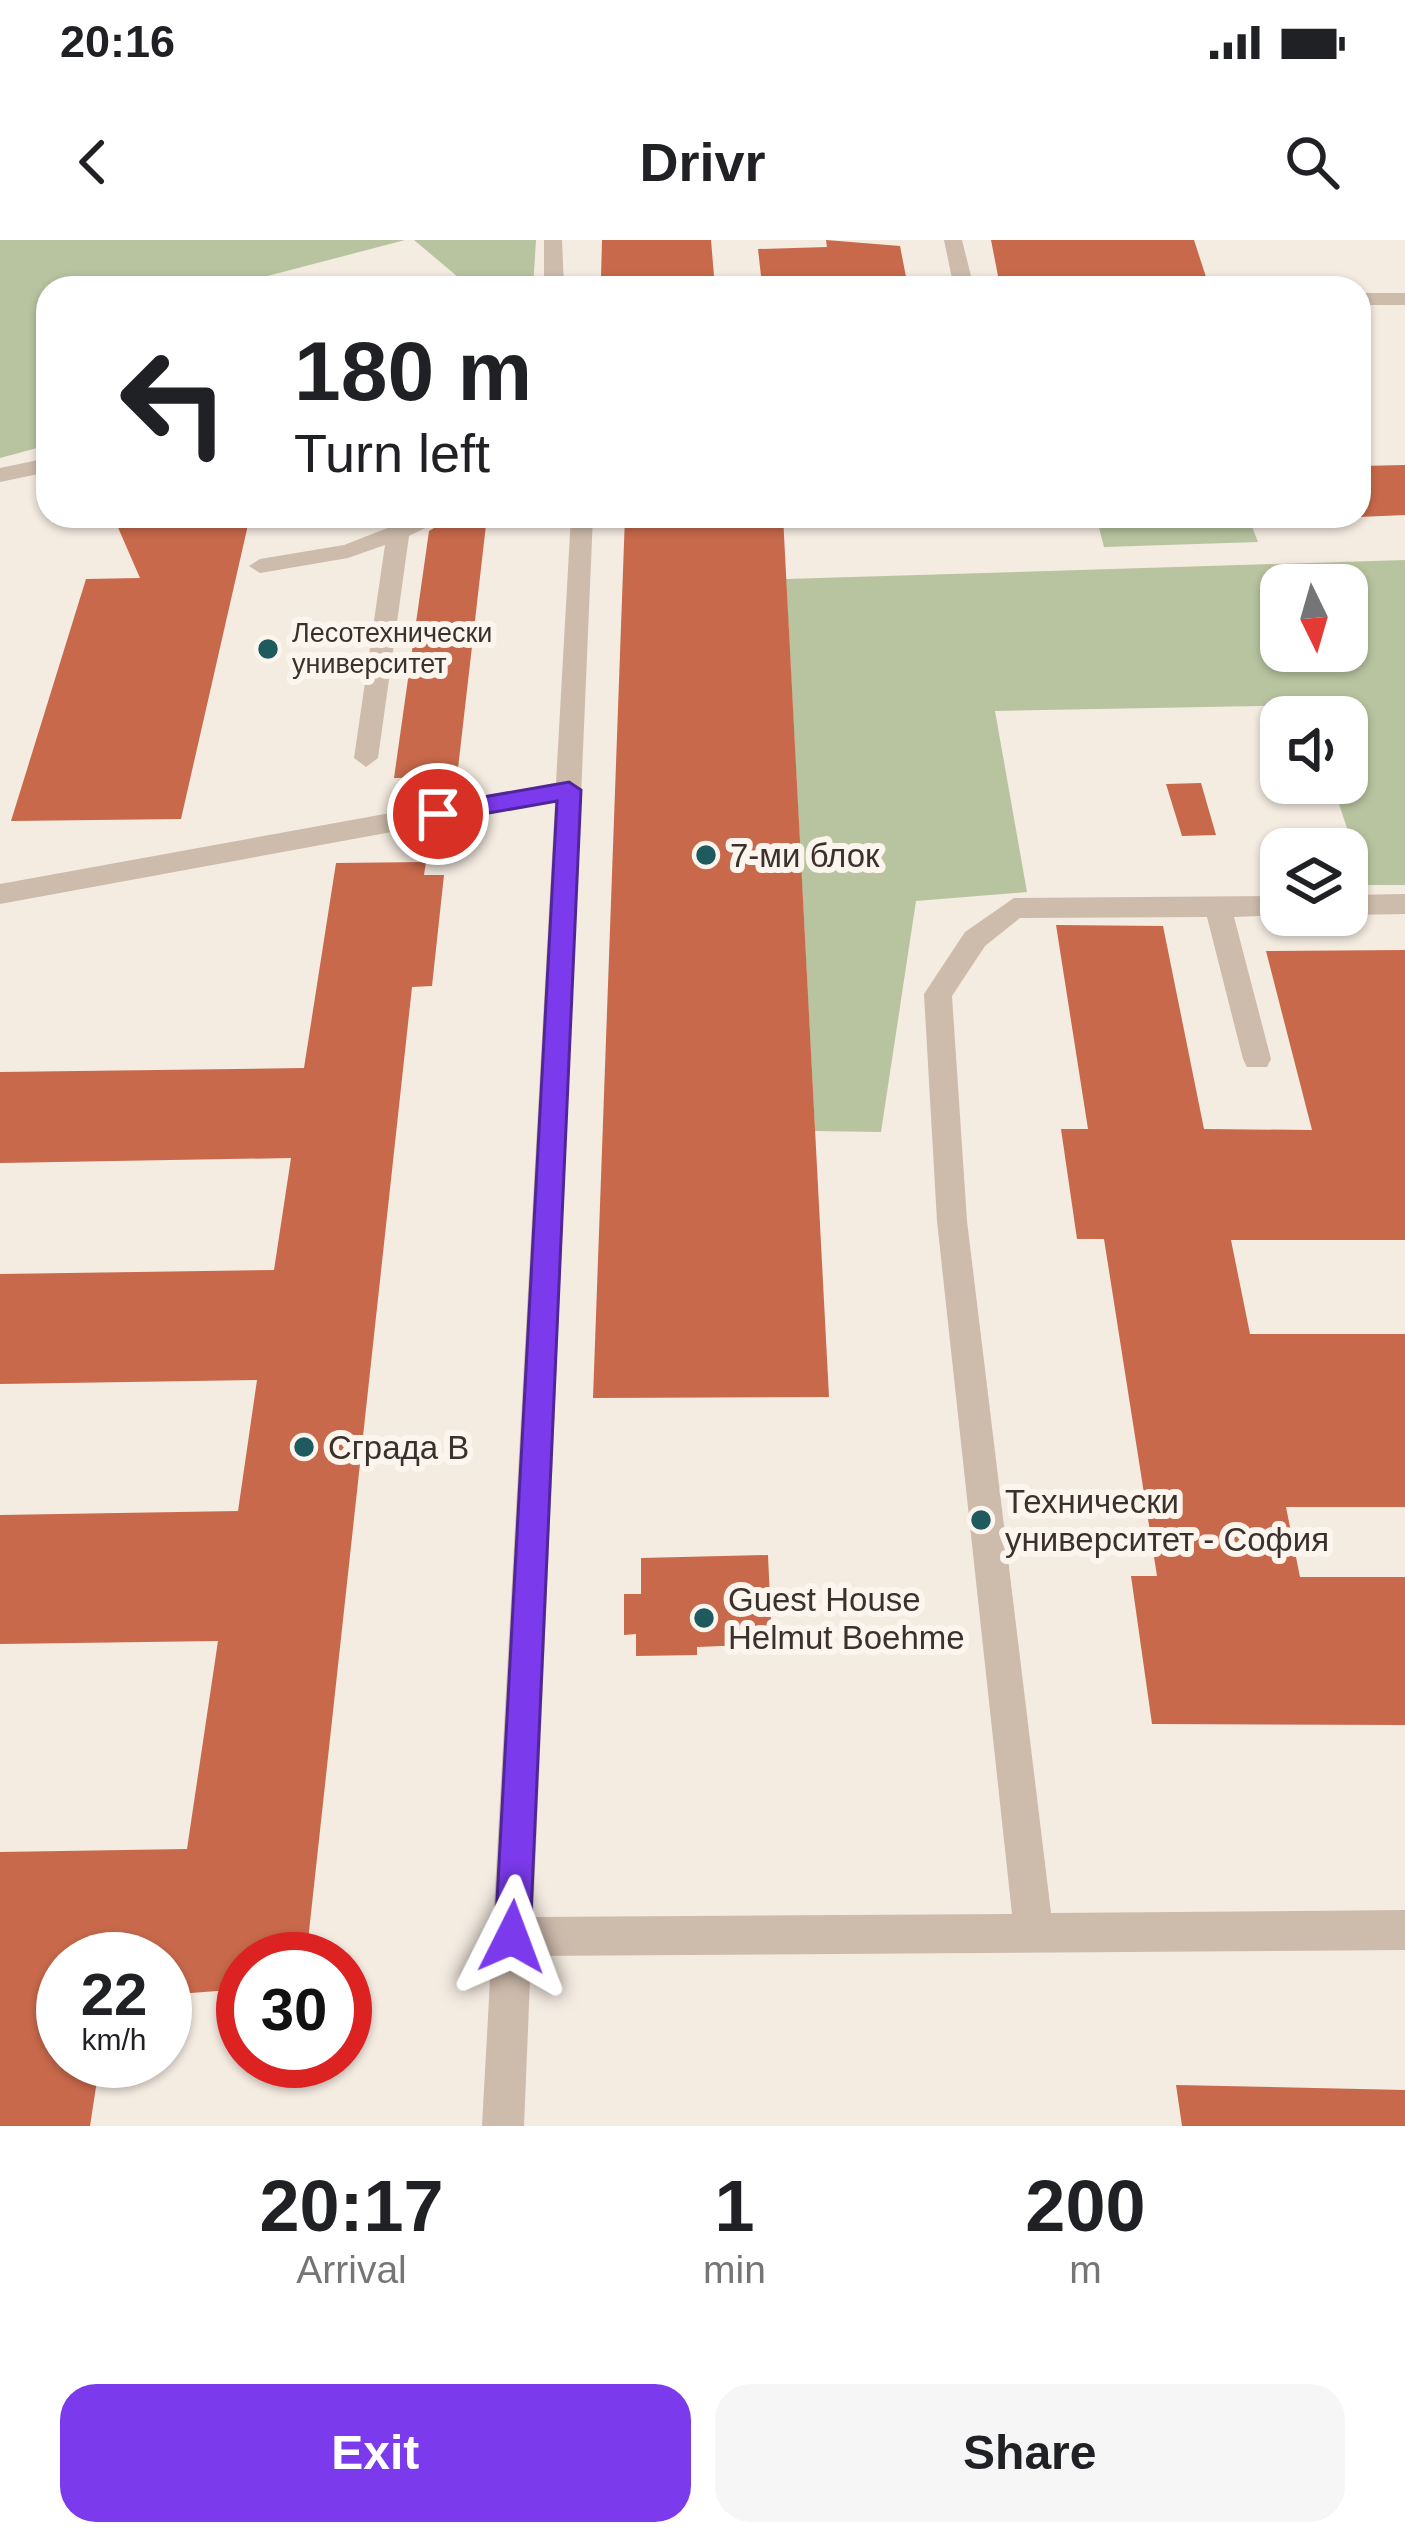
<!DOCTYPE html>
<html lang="en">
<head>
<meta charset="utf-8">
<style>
  body { margin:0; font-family:Helvetica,sans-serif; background:#f6f6f6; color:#202124; height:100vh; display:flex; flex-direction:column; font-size:45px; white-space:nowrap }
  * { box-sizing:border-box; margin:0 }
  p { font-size:39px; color:#757577 }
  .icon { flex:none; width:66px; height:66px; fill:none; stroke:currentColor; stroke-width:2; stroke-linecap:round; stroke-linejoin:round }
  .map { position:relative; height:1886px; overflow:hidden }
  .panel { display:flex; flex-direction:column; background:#fff; flex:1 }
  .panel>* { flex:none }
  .guide { position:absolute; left:36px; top:36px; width:1335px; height:252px; border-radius:36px; box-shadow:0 3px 9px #0004; background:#fff; color:#202124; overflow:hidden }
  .needle { width:78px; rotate:175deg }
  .tools { position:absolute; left:1260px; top:324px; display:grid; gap:24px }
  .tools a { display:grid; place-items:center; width:108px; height:108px; border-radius:24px; background:#fff; box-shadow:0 3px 9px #0004; font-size:60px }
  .speed { position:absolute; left:36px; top:1692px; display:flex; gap:24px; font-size:60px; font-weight:700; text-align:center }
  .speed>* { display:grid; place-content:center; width:156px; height:156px; border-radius:50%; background:#fff; box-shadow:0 3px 9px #0004; line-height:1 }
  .speed small { font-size:30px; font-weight:400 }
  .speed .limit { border:18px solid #d22; background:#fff; color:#111 }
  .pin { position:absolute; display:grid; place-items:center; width:102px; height:102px; color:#fff; margin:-51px; border:6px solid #fff; border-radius:50%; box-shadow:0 3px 12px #0007 }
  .me { position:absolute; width:132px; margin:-66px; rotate:3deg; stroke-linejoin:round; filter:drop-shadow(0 0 9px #0008) }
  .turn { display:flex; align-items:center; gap:42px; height:252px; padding:0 60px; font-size:54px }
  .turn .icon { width:156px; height:156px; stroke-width:2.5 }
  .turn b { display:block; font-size:84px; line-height:102px }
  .eta { display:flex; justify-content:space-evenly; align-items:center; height:204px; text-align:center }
  .eta b { font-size:72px; font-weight:800; line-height:84px }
  .button { display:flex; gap:24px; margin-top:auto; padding:24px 60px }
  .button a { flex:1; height:138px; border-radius:36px; background:#7c3aed; color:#fff; font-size:48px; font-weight:800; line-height:138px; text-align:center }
  .button a+a { background:#f6f6f6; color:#202124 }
  .status { display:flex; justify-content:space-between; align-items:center; height:84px; padding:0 60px; background:#fff; direction:ltr }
  .status svg { height:33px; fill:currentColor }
  header { display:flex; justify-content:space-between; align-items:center; height:156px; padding:0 60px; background:#fff; font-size:54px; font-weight:800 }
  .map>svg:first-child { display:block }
  .green { fill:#b8c4a0; fill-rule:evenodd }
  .building { fill:#c8694b }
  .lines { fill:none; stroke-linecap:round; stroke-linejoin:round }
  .minor { fill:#cdbbac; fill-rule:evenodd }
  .route { fill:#7c3aed; stroke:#51269a; stroke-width:3 }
  .poi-dot { fill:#1f5a5e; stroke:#fbf5ee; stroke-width:4.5 }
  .labels { text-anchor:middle; stroke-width:12; stroke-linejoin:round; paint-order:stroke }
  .far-poi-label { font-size:27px; fill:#3b302b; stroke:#fbf5ee; text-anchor:start }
  .poi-label { font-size:33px; fill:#3b302b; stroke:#fbf5ee; text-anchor:start }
</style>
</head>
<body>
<div class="status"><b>20:16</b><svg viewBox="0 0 49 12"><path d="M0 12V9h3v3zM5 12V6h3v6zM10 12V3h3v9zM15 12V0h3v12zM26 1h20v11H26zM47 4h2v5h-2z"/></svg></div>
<header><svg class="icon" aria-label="back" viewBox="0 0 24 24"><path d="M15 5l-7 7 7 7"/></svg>Drivr<svg class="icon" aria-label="search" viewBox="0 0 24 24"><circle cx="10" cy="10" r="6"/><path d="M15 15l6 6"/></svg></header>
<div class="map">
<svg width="1405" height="1886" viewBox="0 0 1405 1886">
  <rect width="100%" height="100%" fill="#f4ebe1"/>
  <path class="green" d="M0 0H405L222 48H48V205L0 218Z
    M414 0H536L533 48H471Z
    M1096 276H1248L1258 302 1104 307Z
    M1405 320V645H1366L1332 543H1347V477H1309L1305 465 995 471 1027 652 916 661 881 892 815 891 786 339ZM1281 345H1347V411H1281Z"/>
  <path class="building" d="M602 0H711L714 36 601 37Z
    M826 0 900 6 907 42 762 45 758 9 827 7Z
    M991 0H1194L1207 40 999 41Z
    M1405 225V275L1359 277V226Z
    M113 276H250L181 579 11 581 86 339 140 338Z
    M454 276H487L457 537 394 538 429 291Z
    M625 276H783L829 1157 593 1158Z
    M1201 543 1216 595 1182 596 1166 544Z
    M426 622 424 635H444L432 746 412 747 306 1719H243V1749L165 1755V1719H63V1821H100L90 1886H0V1612L187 1609 218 1401 0 1404V1275L238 1271 257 1140 0 1144V1034L274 1030 291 918 0 923V832L304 828 336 623Z
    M1056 685 1163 686 1204 889 1312 890 1266 711 1405 710V1000H1231L1250 1094H1405V1267H1286L1300 1337H1405V1485L1152 1484 1131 1336H1157L1104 999H1077L1061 889H1088Z
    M768 1315 772 1404 697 1407V1415L636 1416V1394L624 1395V1354H641V1318Z
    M1176 1845 1405 1850V1886H1182Z"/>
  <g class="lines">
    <path class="minor" d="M544 0H562L564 48H544Z
      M944 0H962L974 48H954Z
      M1359 53H1405V65H1359Z
      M48 218V232L0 242V228Z
      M418 276H450L409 296 378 518 366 527 354 518 385 305 348 318 260 333 249 326 260 319 344 305Z
      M571 276H593L533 1677 1012 1674 937 981 924 754 965 692 1014 658 1281 656V675H1285L1234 677 1271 819 1267 827H1247L1243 819 1207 677 1020 678 985 706 952 756 967 981 1051 1673 1405 1670V1710L531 1716 524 1886H482L555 562 0 664V644L556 543Z
      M1405 654V674L1347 675H1346L1347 655Z"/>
  </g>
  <path class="route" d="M569 542 581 550 530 1697 525 1710 512 1715 500 1710 495 1697 557 561 438 582 426 574 438 565Z"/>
  <g class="poi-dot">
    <circle cx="268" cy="409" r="12"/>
    <circle cx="706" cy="615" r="12"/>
    <circle cx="304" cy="1207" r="12"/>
    <circle cx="981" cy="1280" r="12"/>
    <circle cx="704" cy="1378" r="12"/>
  </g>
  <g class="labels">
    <g class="far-poi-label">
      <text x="292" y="402">Лесотехнически<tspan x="292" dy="31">университет</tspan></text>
    </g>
    <g class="poi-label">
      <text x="730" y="627">7-ми блок</text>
      <text x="328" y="1219">Сграда В</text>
      <text x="1005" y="1273">Технически<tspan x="1005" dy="38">университет - София</tspan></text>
      <text x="728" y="1371">Guest House<tspan x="728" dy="38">Helmut Boehme</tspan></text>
    </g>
  </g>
</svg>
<div class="tools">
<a><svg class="needle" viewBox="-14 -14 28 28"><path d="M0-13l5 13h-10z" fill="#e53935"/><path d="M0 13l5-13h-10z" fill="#757577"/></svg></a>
<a><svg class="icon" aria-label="sound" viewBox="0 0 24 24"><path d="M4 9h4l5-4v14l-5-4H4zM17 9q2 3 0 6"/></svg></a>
<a><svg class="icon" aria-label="layers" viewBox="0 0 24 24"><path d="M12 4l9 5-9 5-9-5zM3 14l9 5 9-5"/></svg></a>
</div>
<div class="speed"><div>22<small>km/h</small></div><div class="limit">30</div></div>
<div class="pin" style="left:438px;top:574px;background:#d93025"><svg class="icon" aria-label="arrive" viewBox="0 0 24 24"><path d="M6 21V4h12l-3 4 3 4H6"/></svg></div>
<svg class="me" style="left:512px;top:1697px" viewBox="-20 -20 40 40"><path d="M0-17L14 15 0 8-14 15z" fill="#7c3aed" stroke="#fff" stroke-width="4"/></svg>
<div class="guide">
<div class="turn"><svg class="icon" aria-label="left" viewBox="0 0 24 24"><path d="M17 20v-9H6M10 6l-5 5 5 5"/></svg><div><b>180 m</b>Turn left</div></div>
</div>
</div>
<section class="panel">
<div class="eta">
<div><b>20:17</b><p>Arrival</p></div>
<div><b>1</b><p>min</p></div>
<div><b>200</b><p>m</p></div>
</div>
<div class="button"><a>Exit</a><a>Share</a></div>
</section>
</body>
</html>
